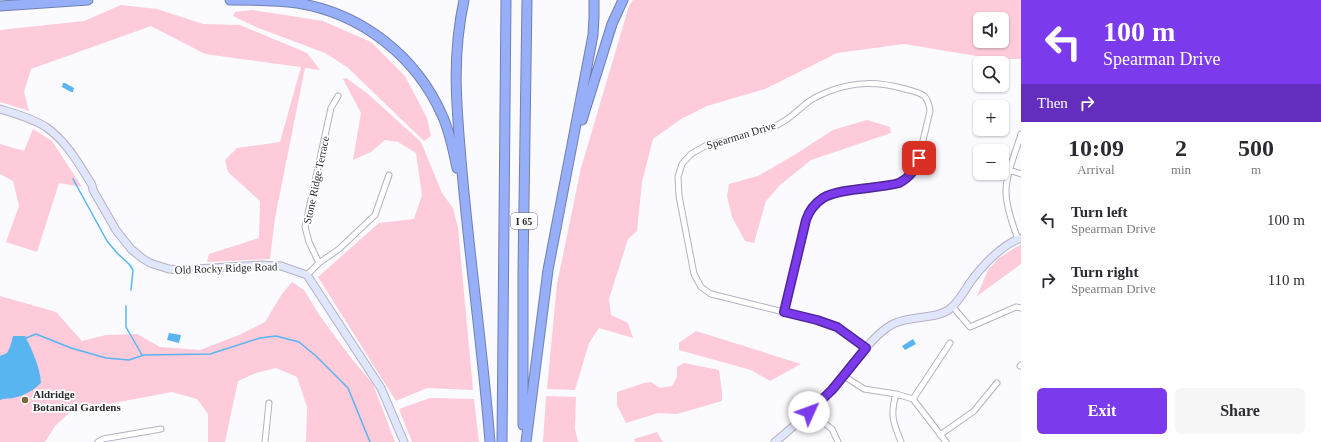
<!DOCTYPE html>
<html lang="en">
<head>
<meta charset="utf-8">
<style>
  body { margin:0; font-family:"Times New Roman",serif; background:#f7f7f7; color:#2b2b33; height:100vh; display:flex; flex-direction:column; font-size:15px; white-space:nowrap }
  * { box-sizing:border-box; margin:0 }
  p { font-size:13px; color:#7c7c81 }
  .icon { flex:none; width:22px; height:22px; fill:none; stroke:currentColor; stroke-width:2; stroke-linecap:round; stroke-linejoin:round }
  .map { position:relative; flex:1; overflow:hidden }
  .details { display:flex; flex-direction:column; background:#fff; width:300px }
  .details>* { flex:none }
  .banner { background:#7c3aed; color:#fff; overflow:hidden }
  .buttons { position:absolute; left:973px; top:12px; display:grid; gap:8px }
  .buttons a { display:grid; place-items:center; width:36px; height:36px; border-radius:6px; background:#fff; box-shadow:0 1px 3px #0004; font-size:20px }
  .pin { position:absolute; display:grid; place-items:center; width:34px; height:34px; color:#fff; margin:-17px; border-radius:8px; box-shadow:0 2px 6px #0006 }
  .me { position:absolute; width:44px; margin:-22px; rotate:47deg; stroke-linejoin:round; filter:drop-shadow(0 0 3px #0008) }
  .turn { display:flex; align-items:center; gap:14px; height:84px; padding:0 16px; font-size:18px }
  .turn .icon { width:52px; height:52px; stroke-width:2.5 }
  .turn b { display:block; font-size:28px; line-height:34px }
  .then { display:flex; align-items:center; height:38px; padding:0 16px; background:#0003; gap:8px; font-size:15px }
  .eta { display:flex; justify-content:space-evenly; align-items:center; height:68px; text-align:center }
  .eta b { font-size:24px; font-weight:700; line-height:28px }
  .button { display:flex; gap:8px; margin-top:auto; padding:8px 16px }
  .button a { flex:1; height:46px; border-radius:6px; background:#7c3aed; color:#fff; font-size:16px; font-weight:700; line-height:46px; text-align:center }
  .button a+a { background:#f7f7f7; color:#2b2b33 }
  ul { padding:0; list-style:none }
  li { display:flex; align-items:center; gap:12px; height:60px; padding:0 16px }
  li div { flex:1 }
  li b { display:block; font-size:15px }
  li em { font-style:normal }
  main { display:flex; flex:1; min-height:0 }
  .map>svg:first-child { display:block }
  .green { fill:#fdcbd9; fill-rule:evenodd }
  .water { fill:#58b5f0 }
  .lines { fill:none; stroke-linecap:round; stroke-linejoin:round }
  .stream { stroke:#58b5f0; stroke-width:1.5 }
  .street-casing { stroke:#b6b0c2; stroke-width:7 }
  .secondary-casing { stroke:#b6b0c2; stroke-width:9 }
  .highway-casing { stroke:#7180b2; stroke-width:11 }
  .street { stroke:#fff; stroke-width:5 }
  .secondary { stroke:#e0e7fd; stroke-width:7 }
  .highway { stroke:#97aff8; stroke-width:9 }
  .route-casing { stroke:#51269a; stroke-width:10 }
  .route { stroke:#7c3aed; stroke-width:7 }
  .poi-dot { fill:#7a6836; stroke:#fff; stroke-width:1.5 }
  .labels { text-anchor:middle; stroke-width:3.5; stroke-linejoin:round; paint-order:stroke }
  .shield { fill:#fff; stroke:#6a686d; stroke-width:1 }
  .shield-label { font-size:10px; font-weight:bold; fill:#2a282f }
  .street-label { font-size:11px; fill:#2a282f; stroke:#fff }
  .poi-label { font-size:11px; font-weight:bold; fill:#2a282f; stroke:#fff; text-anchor:start }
</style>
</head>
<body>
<main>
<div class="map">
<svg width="1021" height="442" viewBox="0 0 1021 442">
  <rect width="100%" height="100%" fill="#fbfafe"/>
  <path class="green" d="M633 0H1021V59H995L904 44 837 53 765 89 707 106 681 119 653 139 642 182 637 231 628 239 609 299 611 315 628 323 633 338 599 328 589 343 575 390 547 389 557 284 581 168 629 6ZM980 19H1002V41H980Z
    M121 5 157 9 203 24 240 25 307 53 320 70 305 68 275 218 270 259 207 262 209 254 259 238 260 201 228 172 225 160 237 148 280 142 301 67 205 54 151 26 31 69 24 92 29 111 0 102V30L84 21Z
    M252 10 323 21 371 42 405 76 427 118 431 136 424 141 347 67 325 53 256 27 233 16 235 12Z
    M346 78 368 94 421 142 442 193 453 208 458 228 473 390 427 388 396 401 318 277 379 223 414 219 422 195 416 153 398 142 385 140 371 152 353 160 361 113 343 79Z
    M867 120 890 127 891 133 811 160 780 185 766 201 754 243 745 241 732 217 727 196 729 184 758 176 796 154 833 130Z
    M33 129 52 141 82 187 59 183 37 252 6 242 19 206 13 181 0 174V144L24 151Z
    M1021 245V264L977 296 988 270 999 258 1018 246Z
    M292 282 304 290 320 316 351 358 373 384 395 442H306L307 407 297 377 276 368 256 373 238 381 225 442H208V414L197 399 172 392 71 411 55 426 45 442H0V296L56 312 82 341 106 335 137 334 160 347 200 350 239 335 265 322 282 294Z
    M696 331 801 364 770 381 751 370 679 350V343Z
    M684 363 719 370 722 392V401L677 414 658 413 626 423 617 405V392L644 383 651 382 660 388 672 386 677 377V367Z
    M546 396 576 397 575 429 578 442H543Z
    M430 398 474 399 479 442H412L399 409Z
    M657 432 663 442H635L634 439Z"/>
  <path class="water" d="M63 83H65L74 88 73 92H71L62 87Z
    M169 333 181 335 179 343 167 340Z
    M13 336H25C32 350 40 367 41 383 33 391 23 396 13 398 8 399 4 398 0 400V356L7 353 10 347Z
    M913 339 916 344 905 350 902 346Z"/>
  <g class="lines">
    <path class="stream" d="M73 179 107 241 117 253 129 264 133 270 131 290
      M126 306V327L142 355
      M26 338 36 334 71 348 106 358 129 360 144 355 210 354 260 338 276 336 299 342 316 356 348 388 370 442"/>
    <defs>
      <path id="street" d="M1010 170 1021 174
        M1018 239C1013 226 1006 206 1006 191 1006 173 1016 152 1021 134
        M319 263 309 242 305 227 331 108 338 96
        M307 275 319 263 339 249 375 215 389 175
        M953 307 970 327 1016 307 1021 308
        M784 312 806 220 814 206 824 197 831 194 899 183 906 179 917 166 930 111C928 93 920 93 905 89 879 82 856 81 830 91 822 94 815 97 808 102 793 114 787 122 768 129L705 146 691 154 682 164 678 177 679 196 694 274 701 287 711 294 828 323 837 327 866 348
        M1020 366 1021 365
        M844 376 864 389 896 394 913 399 946 442
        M896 394C890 415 893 422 901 442
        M913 399 950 343
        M809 412 832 429 838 442
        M940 435 974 411 997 383
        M98 442 103 439 161 429
        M265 442 269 403"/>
      <path id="secondary" d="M0 109C16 114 32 118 46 127 67 142 79 164 92 185L93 190 116 230 131 249 142 258 150 263 169 269 180 270 261 265 281 266 307 275 381 388 404 442
        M775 442C798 423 820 403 839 381 855 363 868 341 888 327 907 314 936 321 951 308 958 302 964 292 969 284 981 267 1001 245 1021 238"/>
      <path id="highway" d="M230 0C252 0 275 0 297 3 361 13 416 56 442 115 450 132 453 150 457 168
        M464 0C451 60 457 111 462 171 470 262 483 352 490 442
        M0 6 88 0
        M582 120 612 24 623 0
        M523 425V271L527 0
        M502 442 506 0
        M526 442 548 270 593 35 594 17V0"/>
    </defs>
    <use href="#street" class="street-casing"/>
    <use href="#secondary" class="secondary-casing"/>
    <use href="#highway" class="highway-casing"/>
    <use href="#street" class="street"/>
    <use href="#secondary" class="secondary"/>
    <use href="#highway" class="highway"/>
  </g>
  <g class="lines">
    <defs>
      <path id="route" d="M809 412 832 390 866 348 837 327 817 320 784 312 806 220C809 211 814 204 823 198 839 188 878 189 899 183 909 178 916 169 919 158"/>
    </defs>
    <use href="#route" class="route-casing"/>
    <use href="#route" class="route"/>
  </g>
  <circle class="poi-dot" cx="25" cy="400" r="4"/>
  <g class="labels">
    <rect class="shield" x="511" y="213" width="26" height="16" rx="3"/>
    <g class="shield-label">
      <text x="524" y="225">I 65</text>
    </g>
    <g class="street-label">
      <text transform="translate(741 135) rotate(-17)" y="4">Spearman Drive</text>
      <text transform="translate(316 180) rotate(-78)" y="4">Stone Ridge Terrace</text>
      <text transform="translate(226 268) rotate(-2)" y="4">Old Rocky Ridge Road</text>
    </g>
    <g class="poi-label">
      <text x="33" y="398">Aldridge<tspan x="33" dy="13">Botanical Gardens</tspan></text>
    </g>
  </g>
</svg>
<div class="buttons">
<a><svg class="icon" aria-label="sound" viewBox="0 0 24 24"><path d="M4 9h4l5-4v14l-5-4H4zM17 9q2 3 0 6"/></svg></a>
<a><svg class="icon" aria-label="search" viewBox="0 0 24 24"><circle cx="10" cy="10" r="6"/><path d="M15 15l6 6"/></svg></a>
<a>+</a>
<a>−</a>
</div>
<div class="pin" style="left:919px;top:158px;background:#d93025"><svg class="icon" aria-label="arrive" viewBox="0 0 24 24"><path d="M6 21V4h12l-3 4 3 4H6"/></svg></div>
<svg class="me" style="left:809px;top:412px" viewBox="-20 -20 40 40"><circle r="19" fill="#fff"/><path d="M0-13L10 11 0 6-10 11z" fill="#7c3aed"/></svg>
</div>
<section class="details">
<div class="banner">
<div class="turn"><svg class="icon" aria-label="left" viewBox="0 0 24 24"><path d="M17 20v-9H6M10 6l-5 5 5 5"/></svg><div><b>100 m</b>Spearman Drive</div></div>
<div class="then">Then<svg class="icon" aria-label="right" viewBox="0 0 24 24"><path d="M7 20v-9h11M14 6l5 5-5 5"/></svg></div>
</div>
<div class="eta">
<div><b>10:09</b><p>Arrival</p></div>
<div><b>2</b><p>min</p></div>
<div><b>500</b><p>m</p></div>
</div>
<ul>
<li><svg class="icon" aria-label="left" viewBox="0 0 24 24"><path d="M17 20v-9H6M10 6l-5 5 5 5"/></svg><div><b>Turn left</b><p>Spearman Drive</p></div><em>100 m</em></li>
<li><svg class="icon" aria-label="right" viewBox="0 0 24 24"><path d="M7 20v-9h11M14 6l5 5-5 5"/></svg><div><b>Turn right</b><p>Spearman Drive</p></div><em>110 m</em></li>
</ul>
<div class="button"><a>Exit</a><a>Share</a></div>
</section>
</main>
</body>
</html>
